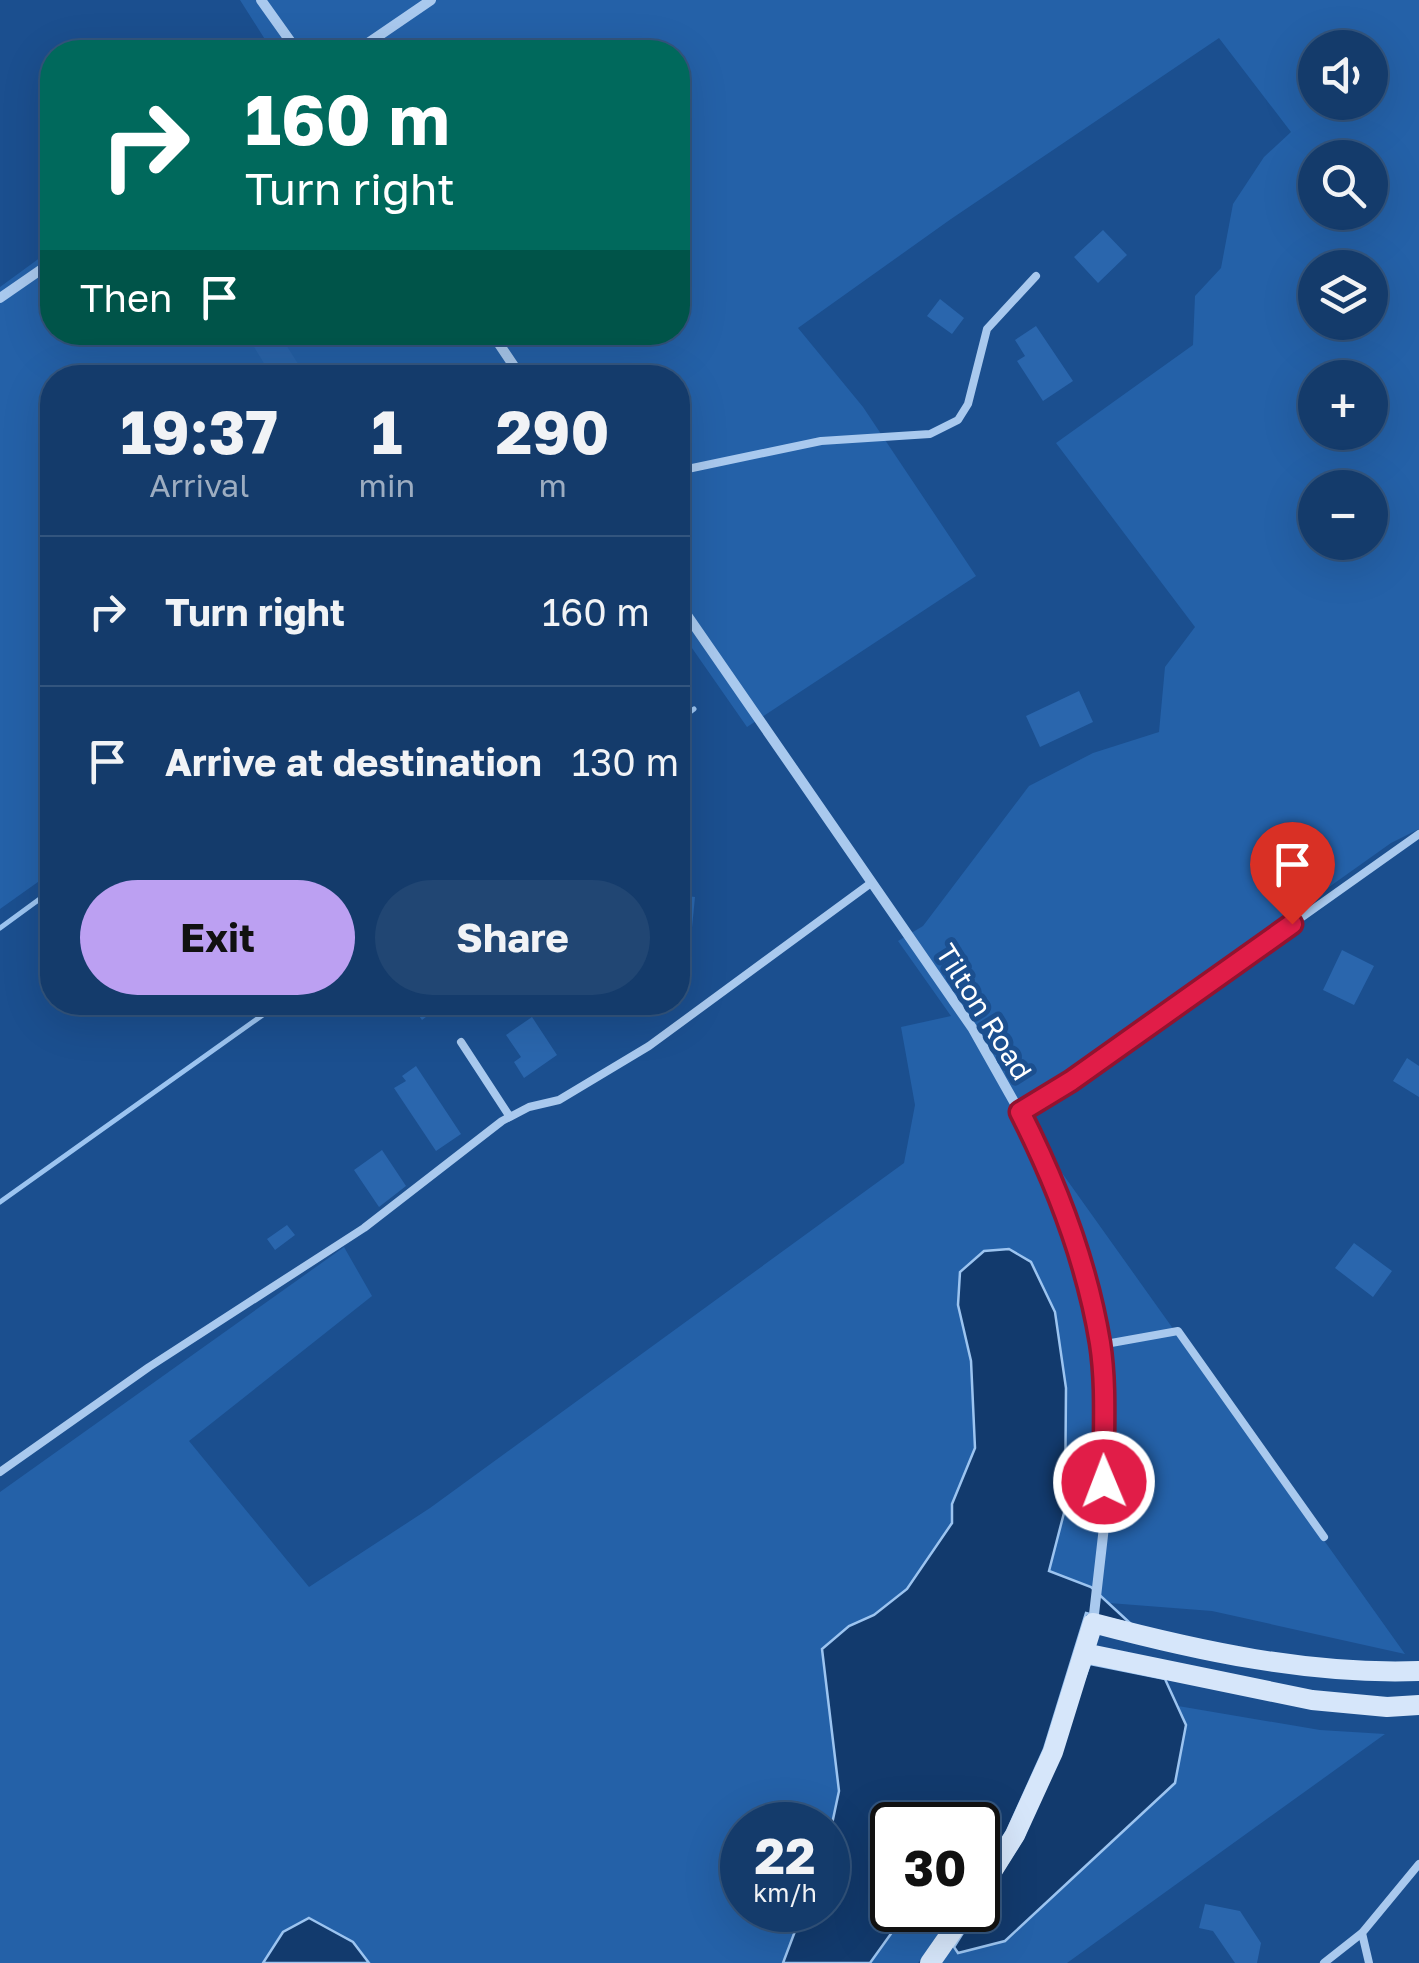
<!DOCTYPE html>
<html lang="en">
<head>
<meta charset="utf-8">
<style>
  body { margin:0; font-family:"Golos Text",sans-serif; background:#214673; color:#f1f3f6; height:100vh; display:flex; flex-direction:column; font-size:38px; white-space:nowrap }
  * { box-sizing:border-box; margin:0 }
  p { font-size:32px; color:#9dadc1 }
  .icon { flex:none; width:55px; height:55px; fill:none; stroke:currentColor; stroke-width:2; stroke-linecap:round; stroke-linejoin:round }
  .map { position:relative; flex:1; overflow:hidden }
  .side { position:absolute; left:40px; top:365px; width:650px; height:650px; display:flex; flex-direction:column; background:#143b6b; border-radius:40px; box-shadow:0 10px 40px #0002,0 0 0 2px #33557e }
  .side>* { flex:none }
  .top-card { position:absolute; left:40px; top:40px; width:650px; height:305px; border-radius:40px; box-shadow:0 10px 40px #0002,0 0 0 2px #33557e; background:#00695c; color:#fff; overflow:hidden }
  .controls { position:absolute; left:1298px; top:30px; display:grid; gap:20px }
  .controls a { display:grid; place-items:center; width:90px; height:90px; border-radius:50%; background:#143b6b; box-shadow:0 10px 40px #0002,0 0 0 2px #33557e; font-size:50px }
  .speed { position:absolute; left:720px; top:1802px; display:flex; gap:20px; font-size:50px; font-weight:700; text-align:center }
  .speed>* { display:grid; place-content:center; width:130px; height:130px; border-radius:50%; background:#143b6b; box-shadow:0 10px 40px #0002,0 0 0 2px #33557e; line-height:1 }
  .speed small { font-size:25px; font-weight:400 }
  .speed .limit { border:5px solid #111; border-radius:15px; background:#fff; color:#111 }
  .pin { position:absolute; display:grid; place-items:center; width:85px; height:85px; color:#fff; margin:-102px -42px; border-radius:50% 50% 50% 0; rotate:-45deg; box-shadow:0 0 10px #0007 }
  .pin .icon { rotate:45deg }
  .me { position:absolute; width:110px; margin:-55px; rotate:359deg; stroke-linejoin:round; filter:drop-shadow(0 0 8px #0008) }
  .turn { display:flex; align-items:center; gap:35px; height:210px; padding:0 40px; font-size:45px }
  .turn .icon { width:130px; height:130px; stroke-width:2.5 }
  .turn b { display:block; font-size:70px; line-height:85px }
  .then { display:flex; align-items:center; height:95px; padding:0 40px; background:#0003; gap:20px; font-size:38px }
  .eta { display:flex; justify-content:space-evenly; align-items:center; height:170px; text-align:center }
  .eta b { font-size:60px; font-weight:700; line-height:70px }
  .button { display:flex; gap:20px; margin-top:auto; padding:20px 40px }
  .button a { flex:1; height:115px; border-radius:60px; background:#bca0f2; color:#111; font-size:40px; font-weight:700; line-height:115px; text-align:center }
  .button a+a { background:#214673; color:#f1f3f6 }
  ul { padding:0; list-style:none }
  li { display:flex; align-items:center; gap:30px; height:150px; padding:0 40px; border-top:2px solid #33557e }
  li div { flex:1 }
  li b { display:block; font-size:38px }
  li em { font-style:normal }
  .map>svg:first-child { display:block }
  .green { fill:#2461a8; fill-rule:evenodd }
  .water { fill:#123a6d; stroke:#9cc4f0; stroke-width:2.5 }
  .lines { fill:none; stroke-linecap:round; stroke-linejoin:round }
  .stream { stroke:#9cc4f0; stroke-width:5 }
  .building { fill:#2a66ad }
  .lane { stroke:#a9c9ee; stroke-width:8 }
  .street { stroke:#a9c9ee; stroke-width:10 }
  .secondary { stroke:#d6e6fa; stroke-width:20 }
  .route-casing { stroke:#92132f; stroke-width:25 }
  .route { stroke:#e11d48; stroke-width:18 }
  .labels { text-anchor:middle; stroke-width:10; stroke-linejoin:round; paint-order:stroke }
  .street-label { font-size:28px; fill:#fff; stroke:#1b4f8f }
</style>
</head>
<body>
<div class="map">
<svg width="1419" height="1963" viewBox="0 0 1419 1963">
  <rect width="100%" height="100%" fill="#1b4f8f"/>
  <path class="green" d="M240 0H1419V829L1391 843 1277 924 1025 1121 1405 1654 1212 1611 1109 1603 1091 1587 1048 1571 1065 1509 1066 1388 984 1251 960 1272 958 1305 971 1361 975 1448 952 1504V1523L907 1589 874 1615 849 1626 822 1649 839 1792 828 1843V1825H742V1910H803L783 1963H369L353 1942 283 1932 263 1963H0V1492L344 1247 372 1296 189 1441 309 1587 430 1508 904 1163 915 1105 901 1027 951 1016 898 941 923 926 1029 786 1093 753 1159 732 1165 667 1195 627 1056 443 1193 345 1195 296 1221 268 1233 204 1264 157 1291 132 1219 38 951 219 798 328 863 407 976 576 747 727 678 628V378H52V872L0 909V287L52 249V332H678V52H273ZM1315 48H1370V102H1315ZM1315 158H1370V212H1315ZM1315 268H1370V322H1315ZM1315 378H1370V432H1315ZM1315 488H1370V542H1315Z
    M1178 1706 1320 1730 1385 1734 1067 1963H940L954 1947 959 1953 1006 1941 1082 1868 1186 1725Z
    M908 1910H928L943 1932 918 1963H870Z"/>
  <path class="water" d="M1009 1249 1031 1262 1055 1312 1066 1388 1065 1509 1049 1571 1091 1587 1131 1624 1086 1613 1044 1749 1007 1831 978 1877V1825H892V1910H908L870 1963H783L803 1910H828V1843L839 1791 822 1649 849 1626 874 1615 907 1589 952 1523V1504L975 1448 971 1361 958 1305 960 1272 984 1251Z
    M1090 1664 1165 1679 1186 1725 1175 1783 1005 1941 958 1953 954 1947 1023 1838Z
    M309 1918 353 1942 369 1963H263L283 1932Z"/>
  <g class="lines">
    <path class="stream" d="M678 721 694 709
      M0 928 52 890
      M0 1202 281 1002"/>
  </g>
  <path class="building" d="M1103 230 1127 255 1098 283 1074 257Z
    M940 299 964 318 952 334 927 316Z
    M1036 326 1073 381 1043 401 1017 361 1025 356 1015 340Z
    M278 332 302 370 291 378H273L254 347Z
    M1079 691 1093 722 1040 747 1026 716Z
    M678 895 695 897 690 948 678 946Z
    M1342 950 1374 966 1354 1005 1323 990Z
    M409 1002H446L422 1020Z
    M532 1017 557 1055 524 1078 514 1062 521 1057 506 1035Z
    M1407 1058 1419 1066V1097L1393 1081Z
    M416 1066 461 1134 436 1151 394 1088 406 1081 402 1076Z
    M382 1150 406 1186 379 1207 354 1170Z
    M287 1225 295 1235 275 1250 267 1239Z
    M1354 1243 1392 1271 1373 1297 1335 1268Z
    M1205 1904 1240 1911 1261 1943 1257 1963H1235L1213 1931 1199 1928Z"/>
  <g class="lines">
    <path class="lane" d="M678 471 821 441 930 434 958 420 968 404 987 329 1036 276
      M461 1042 510 1117
      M1020 1112 1071 1081 1419 834
      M1100 1345 1178 1331 1324 1537
      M0 1472 149 1367 364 1228 502 1121 529 1107 559 1100 649 1046 871 883
      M1362 1933 1369 1963
      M1324 1963 1362 1933 1419 1864"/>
    <path class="street" d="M261 0 298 52
      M355 52 431 0
      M0 298 52 262
      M491 332 522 378
      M678 602 973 1029 1022 1116 1054 1188 1082 1272 1100 1345 1105 1518 1093 1623"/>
    <path class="secondary" d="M1084 1653 1312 1700 1387 1707 1419 1705
      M978 1894 1015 1835 1053 1752 1093 1623C1199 1651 1309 1675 1419 1671
      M930 1963 967 1910"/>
  </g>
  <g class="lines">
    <defs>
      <path id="route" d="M1104 1482C1103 1436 1107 1388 1100 1343 1087 1264 1056 1183 1020 1112L1071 1081 1292 924"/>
    </defs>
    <use href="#route" class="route-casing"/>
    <use href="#route" class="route"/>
  </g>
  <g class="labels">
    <g class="street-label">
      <text transform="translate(984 1012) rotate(58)" y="10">Tilton Road</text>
    </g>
  </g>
</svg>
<div class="controls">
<a><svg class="icon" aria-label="sound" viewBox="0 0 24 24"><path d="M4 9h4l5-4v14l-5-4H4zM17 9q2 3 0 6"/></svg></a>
<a><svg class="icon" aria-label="search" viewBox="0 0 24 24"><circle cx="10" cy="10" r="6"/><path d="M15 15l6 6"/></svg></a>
<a><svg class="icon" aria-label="layers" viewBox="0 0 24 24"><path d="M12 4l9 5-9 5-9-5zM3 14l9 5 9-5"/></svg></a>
<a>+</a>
<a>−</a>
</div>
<div class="speed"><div>22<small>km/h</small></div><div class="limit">30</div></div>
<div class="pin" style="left:1292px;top:924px;background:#d93025"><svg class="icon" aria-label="arrive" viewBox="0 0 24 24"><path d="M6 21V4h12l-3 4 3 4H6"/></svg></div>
<svg class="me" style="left:1104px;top:1482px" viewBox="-20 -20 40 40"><circle r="17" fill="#e11d48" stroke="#fff" stroke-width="3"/><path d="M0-11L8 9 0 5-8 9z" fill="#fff"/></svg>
<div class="top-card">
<div class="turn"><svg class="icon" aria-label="right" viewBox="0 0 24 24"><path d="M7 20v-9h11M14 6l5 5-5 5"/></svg><div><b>160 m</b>Turn right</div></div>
<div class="then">Then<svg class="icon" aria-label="arrive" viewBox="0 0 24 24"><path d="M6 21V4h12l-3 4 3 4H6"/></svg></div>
</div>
<section class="side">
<div class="eta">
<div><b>19:37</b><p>Arrival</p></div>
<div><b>1</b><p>min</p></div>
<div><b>290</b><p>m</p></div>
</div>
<ul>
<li><svg class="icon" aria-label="right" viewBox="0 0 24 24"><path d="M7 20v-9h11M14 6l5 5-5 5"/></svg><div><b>Turn right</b></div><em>160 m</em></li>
<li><svg class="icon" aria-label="arrive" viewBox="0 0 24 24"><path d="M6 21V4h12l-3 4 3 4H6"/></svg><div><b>Arrive at destination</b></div><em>130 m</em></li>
</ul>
<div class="button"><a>Exit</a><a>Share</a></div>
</section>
</div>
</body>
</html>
